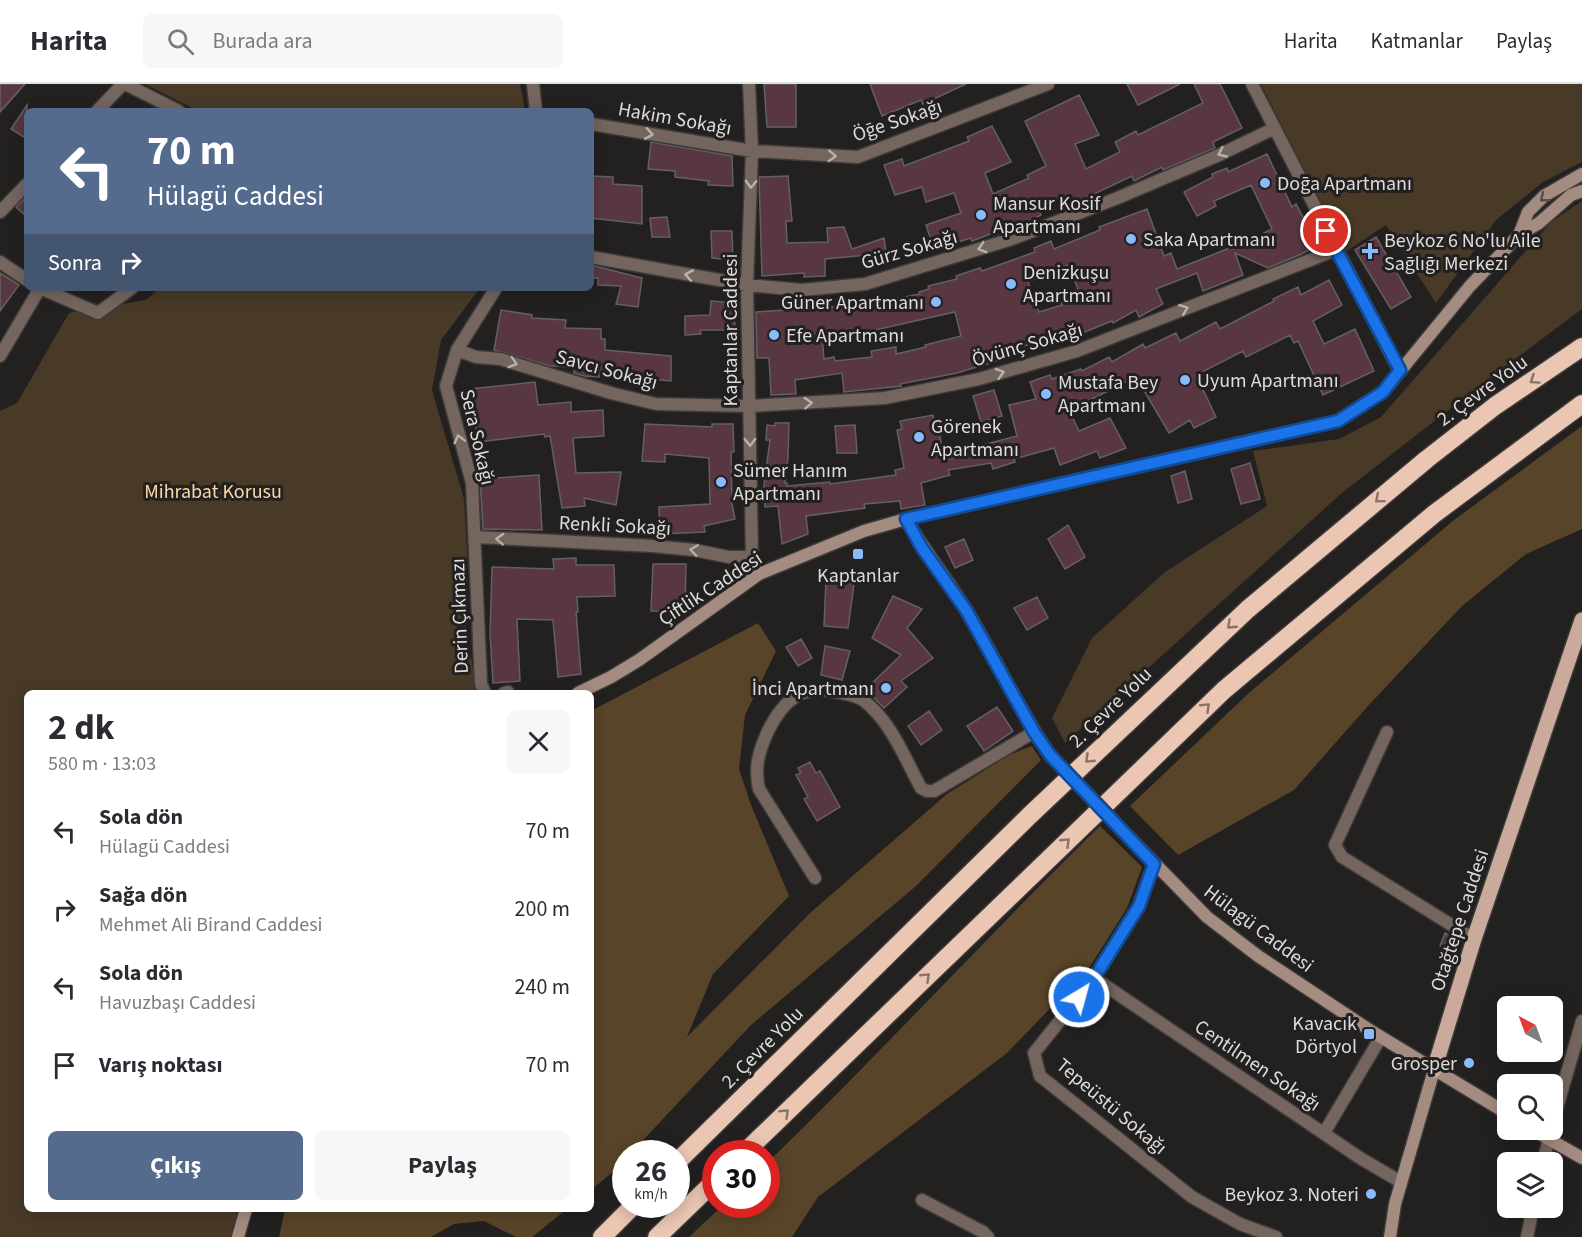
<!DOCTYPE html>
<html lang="tr">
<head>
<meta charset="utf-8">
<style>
  body { margin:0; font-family:"Source Sans 3",sans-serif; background:#f7f7f7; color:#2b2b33; height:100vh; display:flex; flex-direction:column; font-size:22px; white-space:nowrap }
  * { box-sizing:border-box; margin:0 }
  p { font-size:20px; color:#7c7c81 }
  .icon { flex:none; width:33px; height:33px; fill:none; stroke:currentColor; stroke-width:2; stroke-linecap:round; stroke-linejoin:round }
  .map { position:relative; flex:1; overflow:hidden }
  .side { position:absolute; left:24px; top:606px; width:570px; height:522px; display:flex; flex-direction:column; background:#fff; border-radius:9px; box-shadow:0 3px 15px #0003 }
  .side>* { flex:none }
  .banner { position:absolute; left:24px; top:24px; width:570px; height:183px; border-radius:9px; box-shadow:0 3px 15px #0003; background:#556b8d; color:#fff; overflow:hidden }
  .needle { width:39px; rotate:319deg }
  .buttons { position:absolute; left:1497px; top:912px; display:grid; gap:12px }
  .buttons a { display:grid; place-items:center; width:66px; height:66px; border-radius:9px; background:#fff; box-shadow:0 3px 15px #0003; font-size:30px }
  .speed { position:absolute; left:612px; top:1056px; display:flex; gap:12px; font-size:30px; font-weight:700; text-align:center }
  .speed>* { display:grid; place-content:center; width:78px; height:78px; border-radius:50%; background:#fff; box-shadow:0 3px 15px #0003; line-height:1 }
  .speed small { font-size:15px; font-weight:400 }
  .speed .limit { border:9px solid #d22; background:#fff; color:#111 }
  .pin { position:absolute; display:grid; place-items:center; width:51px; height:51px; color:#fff; margin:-26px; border:3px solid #fff; border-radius:50%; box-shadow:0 2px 6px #0007 }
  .me { position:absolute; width:66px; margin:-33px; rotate:37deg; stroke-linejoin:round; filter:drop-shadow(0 0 4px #0008) }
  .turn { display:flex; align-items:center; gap:21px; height:126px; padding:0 24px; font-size:27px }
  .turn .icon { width:78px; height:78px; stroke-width:2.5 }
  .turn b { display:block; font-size:42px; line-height:51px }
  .then { display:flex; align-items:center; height:57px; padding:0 24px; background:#0003; gap:12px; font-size:22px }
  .round { display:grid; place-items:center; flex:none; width:63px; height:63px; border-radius:9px; background:#f7f7f7 }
  .overview { display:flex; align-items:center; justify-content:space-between; height:102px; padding:0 24px }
  h1 { font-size:36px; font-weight:700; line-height:45px }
  .button { display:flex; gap:12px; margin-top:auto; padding:12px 24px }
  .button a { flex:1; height:69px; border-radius:9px; background:#556b8d; color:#fff; font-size:24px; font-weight:700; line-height:69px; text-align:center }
  .button a+a { background:#f7f7f7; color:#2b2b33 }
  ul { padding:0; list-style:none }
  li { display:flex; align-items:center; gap:18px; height:78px; padding:0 24px }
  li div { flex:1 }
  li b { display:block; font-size:22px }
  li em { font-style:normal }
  header { display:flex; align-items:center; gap:36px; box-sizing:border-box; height:84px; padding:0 30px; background:#fff; border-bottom:2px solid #e1e1e2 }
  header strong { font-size:28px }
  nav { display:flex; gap:33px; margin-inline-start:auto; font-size:21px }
  .search { width:420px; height:54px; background:#f7f7f7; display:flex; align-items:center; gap:15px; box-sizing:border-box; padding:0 21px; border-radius:9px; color:#7c7c81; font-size:22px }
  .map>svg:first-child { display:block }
  .green { fill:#483a27 }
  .forest { fill:#584428 }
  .building { fill:#583742; stroke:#646061; stroke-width:1.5; fill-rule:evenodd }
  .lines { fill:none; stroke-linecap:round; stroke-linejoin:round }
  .street-casing { stroke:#3d3a3a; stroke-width:15 }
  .secondary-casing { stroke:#3d3a3a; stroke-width:15 }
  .primary-casing { stroke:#3d3a3a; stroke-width:18 }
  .highway-casing { stroke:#3d3a3a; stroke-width:21 }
  .street { stroke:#74655e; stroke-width:12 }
  .secondary { stroke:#a48c80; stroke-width:12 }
  .primary { stroke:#c9aa9b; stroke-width:15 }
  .highway { stroke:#ebc6b3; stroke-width:18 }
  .secondary-bridge-casing { stroke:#3d3a3a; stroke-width:15; stroke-linecap:butt }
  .secondary-bridge { stroke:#a48c80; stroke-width:12 }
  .oneway { stroke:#b8b2af }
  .oneway2 { stroke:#574b46 }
  .oneway3 { stroke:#87736a }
  .route-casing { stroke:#114b97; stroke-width:15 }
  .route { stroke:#1a73e8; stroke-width:10 }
  .poi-dot { fill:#89bafc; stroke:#232020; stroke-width:2 }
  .labels { text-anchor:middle; stroke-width:6; stroke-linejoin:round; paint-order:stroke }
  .street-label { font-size:20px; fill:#dddbdb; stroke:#232020 }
  .poi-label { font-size:20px; fill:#dddbdb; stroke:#232020; text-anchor:start }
  .park-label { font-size:20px; fill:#fed7a3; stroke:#232020 }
</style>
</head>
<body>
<header>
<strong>Harita</strong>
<div class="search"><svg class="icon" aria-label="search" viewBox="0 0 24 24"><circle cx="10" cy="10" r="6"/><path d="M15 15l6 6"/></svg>Burada ara</div>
<nav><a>Harita</a><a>Katmanlar</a><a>Paylaş</a></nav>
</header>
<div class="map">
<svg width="1582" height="1153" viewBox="0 0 1582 1153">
  <rect width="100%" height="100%" fill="#232020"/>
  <path class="green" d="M145 0H520L525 27H198Z
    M1261 0H1582V78L1543 98 1496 136 1436 219 1386 141 1345 168Z
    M1582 117V225L1482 300 1342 409 1065 659 1052 634 1092 554 1165 488 1267 422 1253 367 1339 355 1381 333 1551 138Z
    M160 204H480L441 256 432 306 464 415 467 469 465 539 477 609H27V1125H239L232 1153H0V327L17 319 69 229 146 216Z"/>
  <path class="forest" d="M1582 342V445L1526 470 1462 522 1367 623 1294 706 1178 771 1130 722 1250 608 1454 436Z
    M758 539 776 567 745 631 739 685 751 721 789 812 713 890 687 953 810 829 947 710 1009 671 1032 662 1041 676 916 802 751 941 631 1069 626 1070 625 1075 614 1087 591 1106V627Z
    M1100 742 1142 783 1127 824 1089 884 1007 969 818 1113 792 1153H689L723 1121 766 1120 767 1079C881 969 987 852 1100 742Z
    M285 1125H567L532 1153H516L484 1137 454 1140 431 1153H279Z"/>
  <path class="building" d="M0 0H25L0 28Z
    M764 0H796V43H767Z
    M870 0H966L923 20 921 16 882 32Z
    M1127 0H1180L1138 21Z
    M1194 0H1220L1242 44 1213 58 1215 64 1163 86 1162 83 1134 97 1132 92 1096 109 1098 113 1073 122 1068 110 1037 123 1041 131 1015 144 1014 141 972 157 971 154 934 165 926 141 961 129 954 109 926 118 922 103 895 111 884 81 902 75 904 82 969 57 967 53 992 42 1011 78 985 89 993 110 1029 94 1027 91 1046 82 1025 37 1079 11 1099 51 1075 60 1086 85 1120 68 1115 58 1136 47 1138 51 1203 19Z
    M27 21V55L11 45Z
    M651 58 732 72 733 102 708 101 709 97 675 93V87L648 85Z
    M1267 70 1292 123 1296 120 1318 162 1299 171 1268 184 1235 169 1243 191 1203 207 1197 189 1156 205 1163 220 1139 233 1136 226 1113 239 1112 237 1075 252 1073 246 1049 254V253L999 271 1000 276 957 289 900 300 901 302 844 308 842 289 795 296 796 310 771 311 769 274H757L756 228 864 221 920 210 919 208 929 205 928 202 957 195 956 192 980 184 982 187 1035 168 1034 164 1051 157 1054 165 1100 146 1099 143 1147 125 1164 172 1171 169 1177 185 1232 163 1233 165 1272 145 1251 101 1214 117 1216 122 1197 132 1184 108 1213 93 1212 90 1227 84 1228 88ZM1068 181 1078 205 1059 213 1062 221 1039 228 1028 198ZM955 228 961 252 925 261 926 263 896 270V263L871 267 872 273 835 277 834 273 824 275 822 251 862 249Z
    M591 92 613 93V100L642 102V140L591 134Z
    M788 92 792 137H786L787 159 828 158 827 144 844 143 852 165 884 154 887 174 868 176 867 171 825 175V192L804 193V189L762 192 759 93Z
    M27 112V133L16 123Z
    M667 133 670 153H652L650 134Z
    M711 147H732L733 176 712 174Z
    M1376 153 1411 213 1391 225 1355 166Z
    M591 181 642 194 638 223 616 220 621 202 598 201V194H591Z
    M0 189 19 201 0 227Z
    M1329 196 1342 221 1313 237 1324 260 1355 245 1374 287 1323 311 1298 257 1294 259 1290 251 1246 273 1243 267 1196 291 1216 333 1194 344 1190 336 1169 349 1136 293 1092 315 1068 324 1079 347 1110 334 1126 364 1100 374 1097 367 1060 381 1054 364 1014 375 1015 378 993 385 991 379 948 386 950 391 921 399 925 421 901 425 900 417 864 420 865 424 806 432 808 450 782 460 778 422 765 423 764 401 770 356H766L767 341 775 342V339H789L788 374 785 399H787V402L830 398V400L896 391 895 386 904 384 897 346 902 345 900 337 933 331 935 341H938L944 376 988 367 986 360 1017 352 1009 321 1036 315 1030 298 1050 291 1052 295 1081 285 1082 287 1109 273 1112 278 1143 260 1145 264 1176 249 1180 257 1216 238 1220 245 1274 217 1273 215 1298 203 1301 211Z
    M711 217 734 219 735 246H700L701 250 685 251V232L710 231Z
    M501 226 532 231V234L566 236 565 244 601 245V255H605V266L671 272V297L650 295V292L599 289V293L584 292 574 289V283L550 282 494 266Z
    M535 298 538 321 571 318V328L603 326 604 352 573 354 576 389 621 388 616 421 584 414 585 422 562 424 550 352 545 353 544 350 478 358 470 305Z
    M994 306 1002 332 981 338 973 312Z
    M645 340 712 343V340H733L734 368H731L732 420 735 435 704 442 705 448 660 450 659 423 710 420 709 374 665 370V378L642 377Z
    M855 341 857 369H837L835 342Z
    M1250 379 1260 415 1241 420 1231 385Z
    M1185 387 1192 415 1178 419 1171 392Z
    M539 391 542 446 483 445 480 395Z
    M1068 441 1085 473 1065 485 1048 455Z
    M964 455 973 476 955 484 945 463Z
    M576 474V481H614L615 512 577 513 578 528H576L581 590 558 593 553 536 517 535 520 597 493 599 490 550 492 483 554 485 553 475Z
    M653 480H686L685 528 651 527Z
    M826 497 854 500 848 544 824 542Z
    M893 512 922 525 907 544 933 574 901 597 907 603 884 624 866 605 901 571 872 554Z
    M1037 513 1048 534 1027 546 1014 524Z
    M801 555 812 574 798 582 786 563Z
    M825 562 850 567 842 596 821 591Z
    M997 623 1013 647 984 667 967 642Z
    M929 627 942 646 921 661 908 642Z
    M810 678 816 689 820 687 840 723 817 737 804 715 808 713 796 691 801 689 798 684Z
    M1445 849 1460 857 1455 870 1440 862Z"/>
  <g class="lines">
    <defs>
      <path id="street" d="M125 0 179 27
        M533 0 536 27
        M749 0 752 67 747 201 752 473 759 490
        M1252 0 1399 286
        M97 27 123 0
        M591 40 752 67 858 73 1048 0
        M0 128 27 100
        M591 173 747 201 802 206 865 200 1012 155 1115 115 1219 71 1275 44
        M0 178 27 196
        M40 204 98 229 132 204
        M457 266 476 273 500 275 611 309 656 320 750 322 885 314 979 295 1077 267 1336 166
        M0 272 40 204
        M476 453 653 462 694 466 729 473H752
        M485 609 481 600 472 399 446 302 457 266 496 204
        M504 609 508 608
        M1387 648 1335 761 1342 773 1474 855
        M1154 780 1139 822 1094 894 1034 969 1040 992 1192 1113 1240 1140 1276 1153
        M815 794 759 705C754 683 759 667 768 647 783 617 801 600 836 608 845 610 855 611 863 616 891 637 905 675 921 704L927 707H934L1034 648
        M1094 894 1360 1074 1401 1098
        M1552 1041 1582 937
        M1324 1049 1381 953
        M1543 1078 1551 1048
        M922 1116 983 1148 988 1153
        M1527 1153 1533 1124"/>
      <path id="secondary" d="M1519 151 1528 128 1544 112 1582 90
        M906 435C925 468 948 496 967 527 996 575 1019 626 1050 671
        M578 609 611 593 639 576 759 490 864 447 906 435 1338 337 1383 308 1470 202 1519 151 1539 139 1571 111 1582 107
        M1128 752 1207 833 1258 872 1371 947 1508 1030
        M1533 1046 1582 1074
        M238 1153 246 1125
        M1390 1153 1395 1120 1434 986"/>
      <path id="primary" d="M1434 986 1474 855 1582 536"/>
      <path id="highway" d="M743 1070 1224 606 1434 430 1582 320
        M676 1079 1029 732 1248 525 1427 375 1495 322 1582 263
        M602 1153 635 1120
        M657 1153 716 1096"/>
    </defs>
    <use href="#street" class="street-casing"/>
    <use href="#secondary" class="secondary-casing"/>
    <use href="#primary" class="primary-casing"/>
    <use href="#highway" class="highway-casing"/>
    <use href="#street" class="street"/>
    <use href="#secondary" class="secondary"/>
    <use href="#primary" class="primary"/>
    <use href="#highway" class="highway"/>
    <defs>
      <path id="secondary-bridge" d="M1050 671 1128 752"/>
    </defs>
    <use href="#secondary-bridge" class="secondary-bridge-casing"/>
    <use href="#secondary-bridge" class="secondary-bridge"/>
  </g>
  <defs><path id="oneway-chevron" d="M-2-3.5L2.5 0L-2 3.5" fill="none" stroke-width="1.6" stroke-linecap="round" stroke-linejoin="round" transform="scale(1.5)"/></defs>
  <g class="oneway">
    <use href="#oneway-chevron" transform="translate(649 50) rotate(10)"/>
    <use href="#oneway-chevron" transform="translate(1222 69) rotate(155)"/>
    <use href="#oneway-chevron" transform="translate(832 72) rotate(3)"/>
    <use href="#oneway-chevron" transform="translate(751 100) rotate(92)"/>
    <use href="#oneway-chevron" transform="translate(982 164) rotate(163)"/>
    <use href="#oneway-chevron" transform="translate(689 191) rotate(-170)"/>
    <use href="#oneway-chevron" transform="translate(1184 225) rotate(-21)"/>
    <use href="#oneway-chevron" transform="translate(513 279) rotate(18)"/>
    <use href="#oneway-chevron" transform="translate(1000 289) rotate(-16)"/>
    <use href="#oneway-chevron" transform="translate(808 319) rotate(-3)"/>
    <use href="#oneway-chevron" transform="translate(459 355) rotate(-104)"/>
    <use href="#oneway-chevron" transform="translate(750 358) rotate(89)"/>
    <use href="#oneway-chevron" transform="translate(500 455) rotate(-177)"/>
    <use href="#oneway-chevron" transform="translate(694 466) rotate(-172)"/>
  </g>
  <use class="oneway2" href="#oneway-chevron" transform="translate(1544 114) rotate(140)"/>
  <g class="oneway3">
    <use href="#oneway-chevron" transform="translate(1534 296) rotate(146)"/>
    <use href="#oneway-chevron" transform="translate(1379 415) rotate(140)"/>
    <use href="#oneway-chevron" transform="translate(1231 541) rotate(137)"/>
    <use href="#oneway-chevron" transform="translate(1206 623) rotate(-44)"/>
    <use href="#oneway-chevron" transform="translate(1089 675) rotate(136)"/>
    <use href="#oneway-chevron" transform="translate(1066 758) rotate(-44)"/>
    <use href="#oneway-chevron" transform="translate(926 893) rotate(-44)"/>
    <use href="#oneway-chevron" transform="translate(785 1029) rotate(-44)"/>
  </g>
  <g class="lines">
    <defs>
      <path id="route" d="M1079 913 1094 894 1139 822 1154 780 1050 671 1034 648 966 526 922 464 906 435 1338 337 1383 308 1400 286 1326 147"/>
    </defs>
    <use href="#route" class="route-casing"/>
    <use href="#route" class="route"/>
  </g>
  <g class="poi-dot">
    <circle cx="1265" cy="99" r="6"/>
    <circle cx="981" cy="131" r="6"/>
    <circle cx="1131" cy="155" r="6"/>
    <path d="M1367 158h6v6h6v6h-6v6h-6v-6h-6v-6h6z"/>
    <circle cx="1011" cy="200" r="6"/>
    <circle cx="936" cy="218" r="6"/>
    <circle cx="774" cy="251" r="6"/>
    <circle cx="1185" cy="296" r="6"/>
    <circle cx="1046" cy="310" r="6"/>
    <circle cx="919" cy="353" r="6"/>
    <circle cx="721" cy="398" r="6"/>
    <rect x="852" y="464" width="12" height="12" rx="3"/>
    <circle cx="886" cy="604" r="6"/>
    <rect x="1363" y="944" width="12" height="12" rx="3"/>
    <circle cx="1469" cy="979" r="6"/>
    <circle cx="1371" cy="1110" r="6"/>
  </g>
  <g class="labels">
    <g class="street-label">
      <text transform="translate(675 34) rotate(10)" y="7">Hakim Sokağı</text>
      <text transform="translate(897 36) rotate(-19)" y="7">Öḡe Sokağı</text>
      <text transform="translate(909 165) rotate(-16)" y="7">Gürz Sokağı</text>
      <text transform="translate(730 246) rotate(-90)" y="7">Kaptanlar Caddesi</text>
      <text transform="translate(1027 260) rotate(-16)" y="7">Övünç Sokağı</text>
      <text transform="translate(607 285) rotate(15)" y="7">Savcı Sokağı</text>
      <text transform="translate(1482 306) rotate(-36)" y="7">2. Çevre Yolu</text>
      <text transform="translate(478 353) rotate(77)" y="7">Sera Sokağı</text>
      <text transform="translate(615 441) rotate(3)" y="7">Renkli Sokağı</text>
      <text transform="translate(710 504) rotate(-33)" y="7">Çiftlik Caddesi</text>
      <text transform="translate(459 532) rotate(-92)" y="7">Derin Çıkmazı</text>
      <text transform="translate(1110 623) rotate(-44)" y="7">2. Çevre Yolu</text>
      <text transform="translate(1459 836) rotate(-72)" y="7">Otağtepe Caddesi</text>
      <text transform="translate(1259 844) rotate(37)" y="7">Hülagü Caddesi</text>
      <text transform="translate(762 963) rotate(-45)" y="7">2. Çevre Yolu</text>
      <text transform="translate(1258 981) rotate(34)" y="7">Centilmen Sokağı</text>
      <text transform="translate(1112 1022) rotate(40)" y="7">Tepeüstü Sokağı</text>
    </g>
    <g class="poi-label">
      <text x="1277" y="106">Doḡa Apartmanı</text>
      <text x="993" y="126">Mansur Kosif<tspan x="993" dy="23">Apartmanı</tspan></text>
      <text x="1143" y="162">Saka Apartmanı</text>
      <text x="1384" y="163">Beykoz 6 No'lu Aile<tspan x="1384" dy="23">Saḡlıḡı Merkezi</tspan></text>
      <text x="1023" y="195">Denizkuşu<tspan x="1023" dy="23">Apartmanı</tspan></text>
      <text x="924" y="225" text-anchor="end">Güner Apartmanı</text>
      <text x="786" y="258">Efe Apartmanı</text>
      <text x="1197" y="303">Uyum Apartmanı</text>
      <text x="1058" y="305">Mustafa Bey<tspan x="1058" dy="23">Apartmanı</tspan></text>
      <text x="931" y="349">Görenek<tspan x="931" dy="23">Apartmanı</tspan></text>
      <text x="733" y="393">Sümer Hanım<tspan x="733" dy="23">Apartmanı</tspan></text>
      <text x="858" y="498" text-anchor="middle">Kaptanlar</text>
      <text x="874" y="611" text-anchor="end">İnci Apartmanı</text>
      <text x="1357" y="946" text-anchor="end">Kavacık<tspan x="1357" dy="23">Dörtyol</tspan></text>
      <text x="1457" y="986" text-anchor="end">Grosper</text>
      <text x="1359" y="1117" text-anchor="end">Beykoz 3. Noteri</text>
    </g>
    <g class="park-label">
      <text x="213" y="414">Mihrabat Korusu</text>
    </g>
  </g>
</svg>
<div class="buttons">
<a><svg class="needle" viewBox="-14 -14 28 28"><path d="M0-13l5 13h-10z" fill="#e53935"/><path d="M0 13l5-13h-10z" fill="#7c7c81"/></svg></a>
<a><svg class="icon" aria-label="search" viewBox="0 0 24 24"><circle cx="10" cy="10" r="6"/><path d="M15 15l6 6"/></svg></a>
<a><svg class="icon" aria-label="layers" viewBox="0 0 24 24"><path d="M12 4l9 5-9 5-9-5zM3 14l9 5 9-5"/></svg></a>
</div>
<div class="speed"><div>26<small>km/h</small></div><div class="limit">30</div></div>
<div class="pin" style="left:1326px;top:147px;background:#d93025"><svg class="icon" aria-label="arrive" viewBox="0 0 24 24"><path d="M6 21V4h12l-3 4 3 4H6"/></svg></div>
<svg class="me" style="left:1079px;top:913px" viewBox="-20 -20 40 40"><circle r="17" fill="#1a73e8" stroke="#fff" stroke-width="3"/><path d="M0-11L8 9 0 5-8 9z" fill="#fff"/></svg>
<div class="banner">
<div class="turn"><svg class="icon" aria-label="left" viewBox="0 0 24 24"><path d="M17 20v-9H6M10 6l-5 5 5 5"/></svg><div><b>70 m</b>Hülagü Caddesi</div></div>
<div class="then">Sonra<svg class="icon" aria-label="right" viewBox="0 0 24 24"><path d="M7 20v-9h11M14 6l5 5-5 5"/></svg></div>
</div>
<section class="side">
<div class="overview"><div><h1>2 dk</h1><p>580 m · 13:03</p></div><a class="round"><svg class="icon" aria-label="close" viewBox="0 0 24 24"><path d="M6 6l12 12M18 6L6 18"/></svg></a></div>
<ul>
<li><svg class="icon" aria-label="left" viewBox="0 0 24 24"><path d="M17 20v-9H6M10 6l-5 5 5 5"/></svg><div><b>Sola dön</b><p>Hülagü Caddesi</p></div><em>70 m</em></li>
<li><svg class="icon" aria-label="right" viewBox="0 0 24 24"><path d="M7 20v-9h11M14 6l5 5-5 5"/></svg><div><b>Sağa dön</b><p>Mehmet Ali Birand Caddesi</p></div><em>200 m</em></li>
<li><svg class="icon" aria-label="left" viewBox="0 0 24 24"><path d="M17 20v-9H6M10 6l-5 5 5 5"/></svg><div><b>Sola dön</b><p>Havuzbaşı Caddesi</p></div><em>240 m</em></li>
<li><svg class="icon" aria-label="arrive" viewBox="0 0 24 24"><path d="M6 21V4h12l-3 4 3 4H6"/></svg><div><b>Varış noktası</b></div><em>70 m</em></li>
</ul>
<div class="button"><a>Çıkış</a><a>Paylaş</a></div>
</section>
</div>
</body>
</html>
